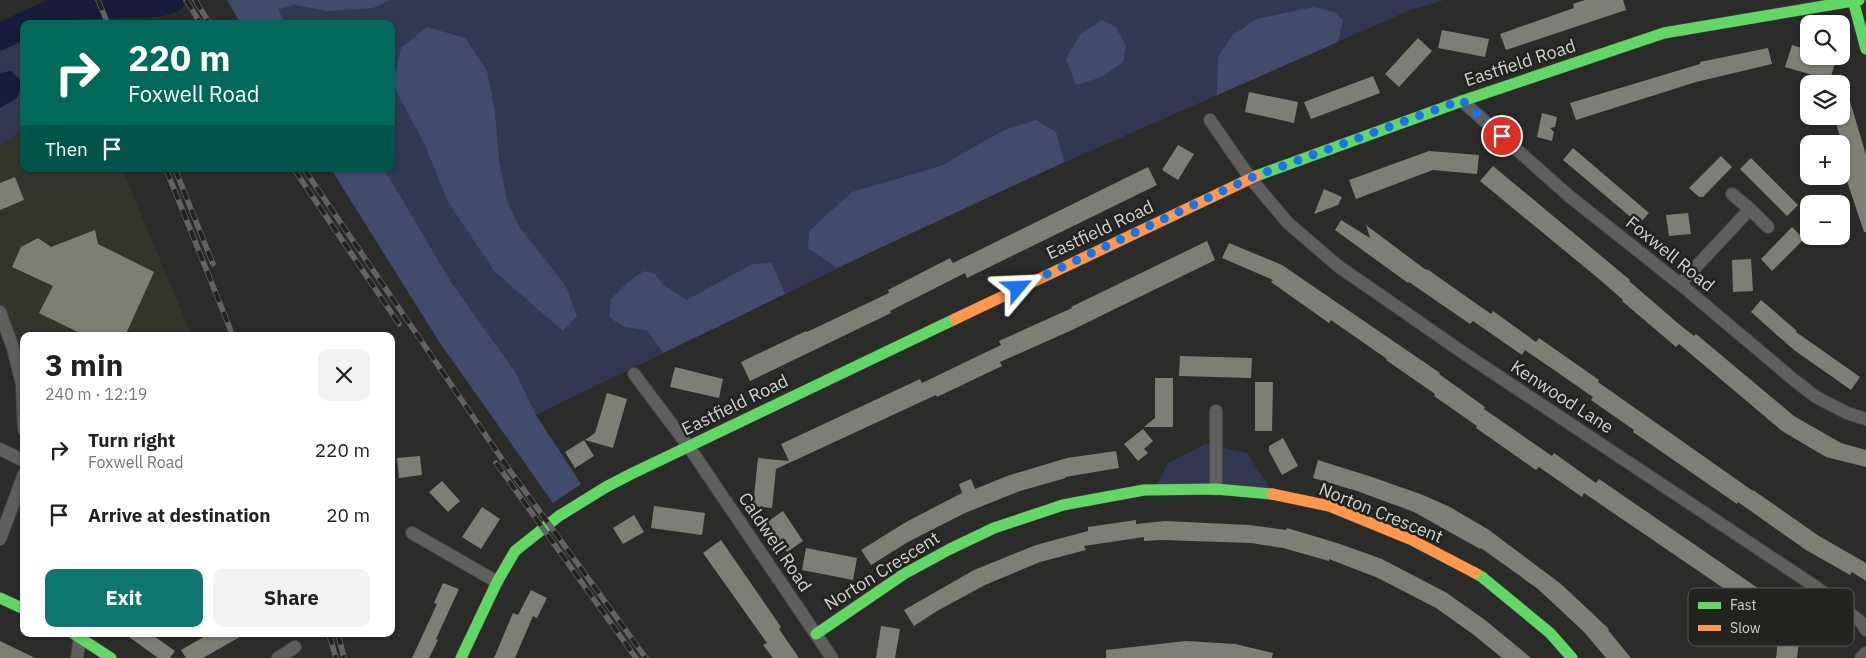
<!DOCTYPE html>
<html lang="en">
<head>
<meta charset="utf-8">
<style>
  body { margin:0; font-family:"IBM Plex Sans",sans-serif; background:#f2f2f2; color:#202124; height:100vh; display:flex; flex-direction:column; font-size:19px; white-space:nowrap }
  * { box-sizing:border-box; margin:0 }
  p { font-size:16px; color:#757577 }
  .icon { flex:none; width:28px; height:28px; fill:none; stroke:currentColor; stroke-width:2; stroke-linecap:round; stroke-linejoin:round }
  .map { position:relative; flex:1; overflow:hidden }
  .side { position:absolute; left:20px; top:332px; width:375px; height:305px; display:flex; flex-direction:column; background:#fff; border-radius:10px; box-shadow:0 1px 4px #0004 }
  .side>* { flex:none }
  .hud { position:absolute; left:20px; top:20px; width:375px; height:152px; border-radius:10px; box-shadow:0 1px 4px #0004; background:#00695c; color:#fff; overflow:hidden }
  .buttons { position:absolute; left:1800px; top:15px; display:grid; gap:10px }
  .buttons a { display:grid; place-items:center; width:50px; height:50px; border-radius:10px; background:#fff; box-shadow:0 1px 4px #0004; font-size:25px }
  .pin { position:absolute; display:grid; place-items:center; width:42px; height:42px; color:#fff; margin:-21px; border:2px solid #fff; border-radius:50%; box-shadow:0 1px 5px #0007 }
  .me { position:absolute; width:55px; margin:-28px; rotate:64deg; stroke-linejoin:round; filter:drop-shadow(0 0 4px #0008) }
  .turn { display:flex; align-items:center; gap:18px; height:105px; padding:0 25px; font-size:22px }
  .turn .icon { width:65px; height:65px; stroke-width:2.5 }
  .turn b { display:block; font-size:35px; line-height:42px }
  .then { display:flex; align-items:center; height:48px; padding:0 25px; background:#0003; gap:10px; font-size:19px }
  .round { display:grid; place-items:center; flex:none; width:52px; height:52px; border-radius:10px; background:#f2f2f2 }
  .overview { display:flex; align-items:center; justify-content:space-between; height:85px; padding:0 25px }
  h1 { font-size:30px; font-weight:700; line-height:38px }
  .cta { display:flex; gap:10px; margin-top:auto; padding:10px 25px }
  .cta a { flex:1; height:58px; border-radius:10px; background:#0f766e; color:#fff; font-size:20px; font-weight:700; line-height:58px; text-align:center }
  .cta a+a { background:#f2f2f2; color:#202124 }
  ul { padding:0; list-style:none }
  li { display:flex; align-items:center; gap:15px; height:65px; padding:0 25px }
  li div { flex:1 }
  li b { display:block; font-size:19px }
  li em { font-style:normal }
  .map>svg:first-child { display:block }
  .built { fill:#33352b }
  .green { fill:#323851 }
  .forest { fill:#424b6b }
  .water { fill:#151b38 }
  .lines { fill:none; stroke-linecap:round; stroke-linejoin:round }
  .river { stroke:#151b38; stroke-width:26 }
  .building { fill:#7d7f75 }
  .street-casing { stroke:#464744; stroke-width:14 }
  .fast-casing { stroke:#464744; stroke-width:12 }
  .slow-casing { stroke:#464744; stroke-width:12 }
  .street { stroke:#5f5f5d; stroke-width:12 }
  .fast { stroke:#63d668; stroke-width:11 }
  .slow { stroke:#ff974d; stroke-width:11 }
  .rail-casing { stroke:#636362; stroke-width:5.5 }
  .rail { stroke:#22231e; stroke-width:4; stroke-dasharray:11; stroke-linecap:butt }
  .route { stroke:#1a73e8; stroke-width:9; stroke-dasharray:0 16.2 }
  .labels { text-anchor:middle; stroke-width:5; stroke-linejoin:round; paint-order:stroke }
  .street-label { font-size:18px; fill:#d2d3d0; stroke:#22231e }
  .key { fill:#22231e; stroke:#575853; stroke-width:1 }
  .key-label { font-size:14px; fill:#d2d3d0 }
</style>
</head>
<body>
<div class="map">
<svg width="1866" height="658" viewBox="0 0 1866 658">
  <rect width="100%" height="100%" fill="#2b2c29"/>
  <path class="built" d="M24 129V169H122L192 336H24V350L13 348 0 307V147Z"/>
  <path class="green" d="M227 0H1444L1408 11 968 205 536 415 331 169H391V24H241Z
    M24 41V129L0 147V51Z
    M1205 444 1247 453 1271 490H1154L1168 463Z"/>
  <path class="forest" d="M227 0H390L373 8 327 11 294 5 278 9 285 24H241Z
    M1314 7 1334 12 1343 20 1338 42 1217 95 1218 56 1233 35 1256 19Z
    M1102 20 1116 27 1126 46 1123 62 1102 77 1076 85 1066 59 1080 34Z
    M427 27 465 38 487 71 495 112 499 160 507 201 520 228 566 286 577 316 563 331 495 272 448 202 424 143 393 85 401 48Z
    M1036 120 1056 132 1064 162 837 268 808 248 809 231 852 192 941 166 1004 130Z
    M331 169H384L451 282 514 370 536 415 581 484 553 503 440 343Z
    M772 263 785 294 663 353 647 330 624 327 609 317 611 299 628 282 644 271 655 274 663 285 687 300 752 264Z"/>
  <path class="water" d="M11 71 22 82 17 98 0 108V73Z"/>
  <g class="lines">
    <path class="river" d="M27 24 63 7 158 4 172 0
      M0 37 24 25"/>
  </g>
  <path class="building" d="M1585 0H1623L1626 10 1506 50 1500 34 1574 8 1573 4Z
    M1442 30 1489 39 1485 57 1438 48Z
    M1418 38 1432 51 1399 87 1385 74Z
    M1792 45 1809 50V56H1837L1830 80 1785 67Z
    M1768 48 1772 64 1696 82 1576 120 1570 103 1700 64V62Z
    M1373 76 1380 93 1311 119 1304 102Z
    M1844 81 1866 155V232H1864L1843 169 1849 168 1834 116H1841V82Z
    M1249 92 1298 102 1294 123 1245 112Z
    M1542 113 1557 117 1555 127 1550 128 1554 132 1552 141 1537 137Z
    M1178 145 1194 154 1178 180 1162 170Z
    M1573 148 1649 213 1639 224 1563 160Z
    M1429 151 1479 155 1477 174 1433 170 1356 199 1349 180Z
    M1721 156 1732 167 1703 197H1699L1689 188Z
    M1751 158 1798 205 1787 216 1740 169Z
    M1493 166 1630 280 1629 281 1680 325 1694 336 1696 334 1794 416 1841 443 1866 450V467L1826 457 1782 431 1679 344 1676 347 1622 301 1623 300 1599 279 1480 181Z
    M1148 167 1157 185 967 278 965 273 890 311 891 313 750 381 741 362 806 331 807 332 889 293 888 290 950 258 953 263Z
    M15 177 24 200 0 210V183Z
    M1324 189 1342 197 1338 205 1314 214Z
    M1688 213 1691 234 1669 236 1666 215Z
    M1341 220 1370 238 1366 225 1426 270 1427 269 1491 314 1493 311 1536 342 1539 338 1599 380 1598 382 1753 491V490L1819 536 1866 563V581L1852 572 1850 575 1806 550 1738 502 1737 504 1633 432 1634 430 1591 400 1593 397 1525 350 1522 355 1473 321 1470 324 1409 282 1408 283 1335 230Z
    M1792 227 1804 239 1772 271 1761 259Z
    M95 230 98 244 154 272 125 336H86L39 313 53 286 12 267 21 247 38 238 51 247Z
    M1207 241 1215 260 1072 330 1000 362 1002 366 937 397 936 395 776 469 772 508 753 506 758 458 789 461 781 444 920 379 922 383 1001 345 999 341 1072 308 1071 307Z
    M1229 243 1282 265 1440 373 1439 374 1485 407 1484 409 1552 456 1554 453 1596 483 1599 479 1768 595 1757 611 1584 493 1582 497 1539 467 1536 470 1476 428 1477 426 1434 396 1435 394 1386 360 1387 359 1331 320 1329 323 1271 282 1273 280 1222 258Z
    M1751 259 1753 291 1733 292 1732 260Z
    M1761 300 1797 331 1796 332 1860 377 1851 390 1794 350 1751 312Z
    M1180 356 1252 358 1251 378 1179 376Z
    M675 367 723 379 719 398 670 387Z
    M1155 378H1173V427H1144L1155 418Z
    M1255 382H1273L1272 431H1255Z
    M607 393 627 399 613 448 585 440 595 433Z
    M1143 429 1153 441 1144 449 1148 453 1138 461 1124 444Z
    M1283 438 1298 466 1282 475 1269 451V446Z
    M584 440 594 456 575 468 565 452Z
    M1116 451 1119 468 1065 477 1066 478 1020 491 965 513 908 542 871 565 861 550 906 522 962 493 959 484 971 479 975 489 1007 476 1067 458Z
    M420 456 422 475 399 478 397 458Z
    M1318 460 1372 477 1423 495 1450 507 1489 530 1561 584 1609 629 1608 630 1631 658H1606L1584 632 1538 589 1481 548 1480 549 1414 512 1357 491 1313 478Z
    M442 481 460 501 448 512 429 492Z
    M654 506 705 513 702 535 651 528Z
    M482 507 500 519 481 549 462 537Z
    M783 511 803 541 787 552 767 522Z
    M634 515 644 532 623 544 613 528Z
    M1136 520V524L1165 521 1249 525 1286 530 1287 528 1337 543 1382 559 1447 593 1485 620 1531 658H1502L1474 635 1436 608 1378 578 1329 559V561L1283 548 1251 543 1162 540 1144 541V537L1084 546 1086 550 1040 562 985 585 937 611 914 626 904 610 974 570 1036 545 1088 531V527Z
    M721 540 781 627 779 629 799 658H773L763 645 767 643 703 553Z
    M806 548 857 558 853 580 802 570Z
    M443 583 459 589 436 639 438 640 429 658H412L437 604 434 603Z
    M531 590 547 598 537 618 533 616 515 658H494L513 613 518 615Z
    M1781 614 1802 616 1797 658H1776Z
    M881 626 900 629 895 658H876Z
    M125 634H151L175 651 170 658H158Z
    M209 634H245L203 658H186L181 650Z
    M0 641 35 658H0Z
    M1186 641 1235 644 1273 653 1272 658H1106V650Z"/>
  <g class="lines">
    <defs>
      <path id="street" d="M1462 101 1569 196 1680 284 1794 380 1816 397 1847 413 1866 419
        M1210 120 1250 178 1288 223 1338 266 1468 356 1816 587 1862 623 1866 630
        M1732 194 1750 209 1768 227
        M1680 284 1750 209
        M0 312 13 348 22 384 24 430
        M634 374 689 447 832 658
        M1216 411V489
        M0 449 24 461
        M412 533 497 582
        M0 539 24 474
        M77 658 80 637
        M278 658 295 647
        M1861 658 1866 653"/>
      <path id="fast" d="M1853 0 1866 49
        M1256 176 1462 101 1664 33 1859 0
        M1475 573 1482 577 1550 633 1572 658
        M0 598 24 609
        M74 634 111 658
        M816 634 904 574 950 549 994 528 1063 505 1144 490 1216 489 1272 494
        M461 658 497 582 515 551 559 516 606 487 631 474 955 319"/>
      <path id="slow" d="M955 319 1256 176
        M1272 494 1329 506 1412 540 1475 573"/>
    </defs>
    <use href="#street" class="street-casing"/>
    <use href="#fast" class="fast-casing"/>
    <use href="#slow" class="slow-casing"/>
    <use href="#street" class="street"/>
    <use href="#fast" class="fast"/>
    <use href="#slow" class="slow"/>
    <defs>
      <path id="rail" d="M98 0 108 24
        M186 0 201 24
        M195 0 210 24
        M166 169 233 336
        M175 169 213 264
        M294 169 399 324
        M304 169 506 465 646 658
        M496 463 636 658
        M329 634 336 658
        M338 634 344 658"/>
    </defs>
    <use href="#rail" class="rail-casing"/>
    <use href="#rail" class="rail"/>
  </g>
  <g class="lines">
    <path class="route" d="M1018 288 1250 178 1462 100 1502 136"/>
  </g>
  <g class="labels">
    <g class="street-label">
      <text transform="translate(1520 63) rotate(-18)" y="6">Eastfield Road</text>
      <text transform="translate(1100 230) rotate(-25)" y="6">Eastfield Road</text>
      <text transform="translate(1670 254) rotate(39)" y="6">Foxwell Road</text>
      <text transform="translate(1562 397) rotate(33)" y="6">Kenwood Lane</text>
      <text transform="translate(735 405) rotate(-26)" y="6">Eastfield Road</text>
      <text transform="translate(1381 513) rotate(22)" y="6">Norton Crescent</text>
      <text transform="translate(775 542) rotate(56)" y="6">Caldwell Road</text>
      <text transform="translate(882 571) rotate(-32)" y="6">Norton Crescent</text>
    </g>
  </g>
  <rect x="1688" y="588" width="166" height="58" rx="8" class="key"/>
  <rect x="1698" y="602" width="23" height="7" fill="#63d668"/>
  <rect x="1698" y="625" width="23" height="6" fill="#ff974d"/>
  <g class="key-label">
    <text x="1730" y="610">Fast</text>
    <text x="1730" y="633">Slow</text>
  </g>
</svg>
<div class="buttons">
<a><svg class="icon" aria-label="search" viewBox="0 0 24 24"><circle cx="10" cy="10" r="6"/><path d="M15 15l6 6"/></svg></a>
<a><svg class="icon" aria-label="layers" viewBox="0 0 24 24"><path d="M12 4l9 5-9 5-9-5zM3 14l9 5 9-5"/></svg></a>
<a>+</a>
<a>−</a>
</div>
<div class="pin" style="left:1502px;top:136px;background:#d93025"><svg class="icon" aria-label="arrive" viewBox="0 0 24 24"><path d="M6 21V4h12l-3 4 3 4H6"/></svg></div>
<svg class="me" style="left:1018px;top:288px" viewBox="-20 -20 40 40"><path d="M0-17L14 15 0 8-14 15z" fill="#1a73e8" stroke="#fff" stroke-width="4"/></svg>
<div class="hud">
<div class="turn"><svg class="icon" aria-label="right" viewBox="0 0 24 24"><path d="M7 20v-9h11M14 6l5 5-5 5"/></svg><div><b>220 m</b>Foxwell Road</div></div>
<div class="then">Then<svg class="icon" aria-label="arrive" viewBox="0 0 24 24"><path d="M6 21V4h12l-3 4 3 4H6"/></svg></div>
</div>
<section class="side">
<div class="overview"><div><h1>3 min</h1><p>240 m · 12:19</p></div><a class="round"><svg class="icon" aria-label="close" viewBox="0 0 24 24"><path d="M6 6l12 12M18 6L6 18"/></svg></a></div>
<ul>
<li><svg class="icon" aria-label="right" viewBox="0 0 24 24"><path d="M7 20v-9h11M14 6l5 5-5 5"/></svg><div><b>Turn right</b><p>Foxwell Road</p></div><em>220 m</em></li>
<li><svg class="icon" aria-label="arrive" viewBox="0 0 24 24"><path d="M6 21V4h12l-3 4 3 4H6"/></svg><div><b>Arrive at destination</b></div><em>20 m</em></li>
</ul>
<div class="cta"><a>Exit</a><a>Share</a></div>
</section>
</div>
</body>
</html>
